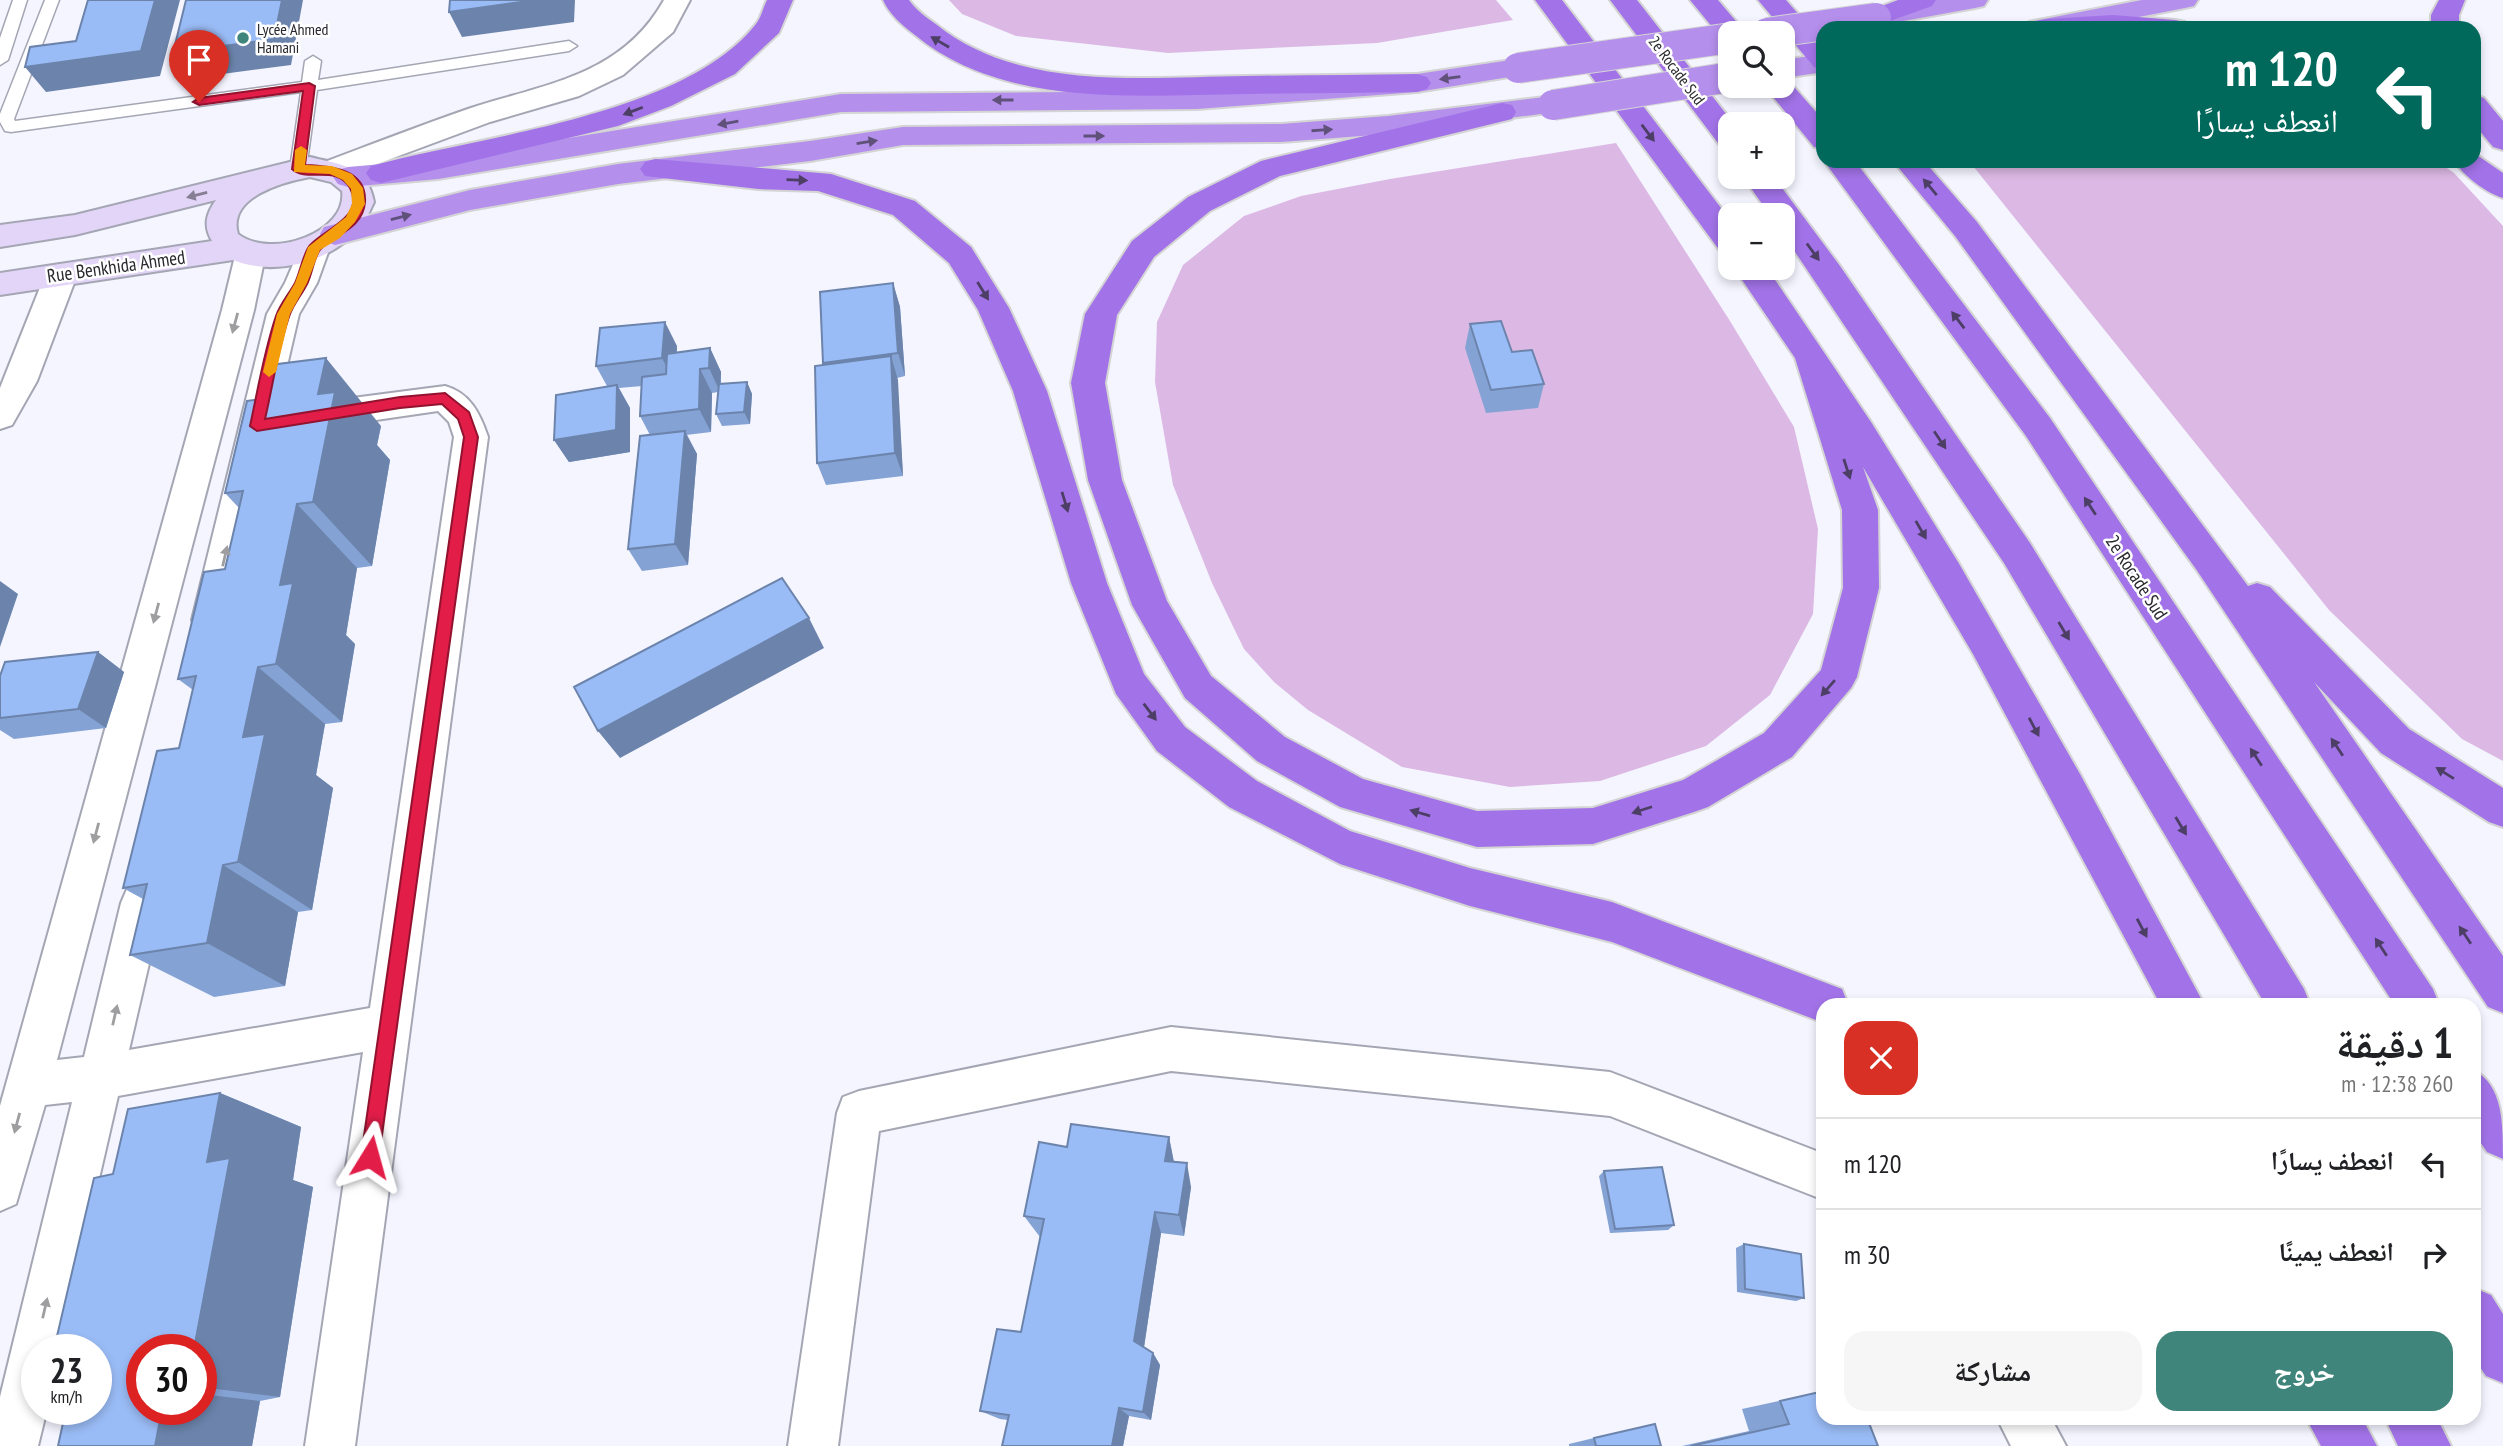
<!DOCTYPE html>
<html lang="ar">
<head>
<meta charset="utf-8">
<style>
  body { margin:0; font-family:"PT Sans Narrow","Noto Naskh Arabic",sans-serif; background:#f6f6f6; color:#202124; direction:rtl; height:100vh; display:flex; flex-direction:column; font-size:26px; white-space:nowrap }
  * { box-sizing:border-box; margin:0 }
  p { font-size:23px; color:#757577 }
  .icon { flex:none; width:38px; height:38px; fill:none; stroke:currentColor; stroke-width:2; stroke-linecap:round; stroke-linejoin:round }
  .map { position:relative; flex:1; overflow:hidden; direction:ltr }
  .side { position:absolute; left:1816px; top:998px; width:665px; height:427px; display:flex; flex-direction:column; background:#fff; border-radius:21px; box-shadow:0 4px 10px #0003; direction:rtl }
  .side>* { flex:none }
  .hud { position:absolute; left:1816px; top:21px; width:665px; height:147px; border-radius:21px; box-shadow:0 4px 10px #0003; direction:rtl; background:#00695c; color:#fff; overflow:hidden }
  .buttons { position:absolute; left:1718px; top:21px; display:grid; gap:14px }
  .buttons a { display:grid; place-items:center; width:77px; height:77px; border-radius:14px; background:#fff; box-shadow:0 4px 10px #0003; font-size:35px }
  .speed { position:absolute; left:21px; top:1334px; display:flex; gap:14px; font-size:35px; font-weight:700; text-align:center }
  .speed>* { display:grid; place-content:center; width:91px; height:91px; border-radius:50%; background:#fff; box-shadow:0 4px 10px #0003; line-height:1 }
  .speed small { font-size:18px; font-weight:400 }
  .speed .limit { border:10px solid #d22; background:#fff; color:#111 }
  .pin { position:absolute; display:grid; place-items:center; width:60px; height:60px; color:#fff; margin:-72px -30px; border-radius:50% 50% 50% 0; rotate:-45deg; box-shadow:0 0 7px #0007 }
  .pin .icon { rotate:45deg }
  .me { position:absolute; width:77px; margin:-38px; rotate:8deg; stroke-linejoin:round; filter:drop-shadow(0 0 5px #0008) }
  .turn { display:flex; align-items:center; gap:24px; height:147px; padding:0 28px; font-size:32px }
  .turn .icon { width:91px; height:91px; stroke-width:2.5 }
  .turn b { display:block; font-size:49px; line-height:60px }
  .round { display:grid; place-items:center; flex:none; width:74px; height:74px; border-radius:21px; background:#f6f6f6 }
  .headline { display:flex; align-items:center; justify-content:space-between; height:119px; padding:0 28px }
  h1 { font-size:42px; font-weight:800; line-height:52px }
  .button { display:flex; gap:14px; margin-top:auto; padding:14px 28px }
  .button a { flex:1; height:80px; border-radius:21px; background:#40857b; color:#fff; font-size:28px; font-weight:800; line-height:80px; text-align:center }
  .button a+a { background:#f6f6f6; color:#202124 }
  ul { padding:0; list-style:none }
  li { display:flex; align-items:center; gap:21px; height:91px; padding:0 28px; border-top:2px solid #e0e0e0 }
  li div { flex:1 }
  li b { display:block; font-size:26px }
  li em { font-style:normal }
  .map>svg:first-child { display:block }
  .green { fill:#dcb9e4 }
  .lines { fill:none; stroke-linecap:round; stroke-linejoin:round }
  .service-casing { stroke:#a4a6b4; stroke-width:3 }
  .minor-casing { stroke:#a4a6b4; stroke-width:4 }
  .secondary-casing { stroke:#a4a6b4; stroke-width:4 }
  .trunk-casing { stroke:#d4d4d5; stroke-width:4 }
  .motorway-casing { stroke:#d4d4d5; stroke-width:4 }
  .service { fill:#fff; fill-rule:evenodd }
  .minor { fill:#fff; fill-rule:evenodd }
  .secondary { fill:#e3d5f8; fill-rule:evenodd }
  .trunk { fill:#b48fec; fill-rule:evenodd }
  .motorway { fill:#a273e8; fill-rule:evenodd }
  .trunk-bridge-casing { stroke:#d4d4d5; stroke-width:32; stroke-linecap:butt }
  .trunk-bridge { stroke:#b48fec; stroke-width:30 }
  .wall { fill:#84a2d4; fill-rule:evenodd }
  .shaded-wall { fill:#6c84ac }
  .building { fill:#9abcf6; stroke:#6c84ac; stroke-width:2 }
  .oneway { fill:#4d3e66 }
  .oneway2 { fill:#60517a }
  .oneway3 { fill:#867e93 }
  .oneway4 { fill:#9e9ea1 }
  .route { fill:#e11d48; stroke:#92132f; stroke-width:2 }
  .slow { fill:#f59e0b }
  .poi-dot { fill:#40857b; stroke:#fff; stroke-width:2.5 }
  .labels { text-anchor:middle; stroke-width:5; stroke-linejoin:round; paint-order:stroke }
  .far-poi-label { font-size:16px; fill:#28282e; stroke:#fff; text-anchor:start }
  .far-street-label { font-size:16px; fill:#28282e; stroke:#fff }
  .street-label { font-size:19px; fill:#28282e; stroke:#fff }
</style>
</head>
<body>
<div class="map">
<svg width="2503" height="1446" viewBox="0 0 2503 1446">
  <rect width="100%" height="100%" fill="#f4f5ff"/>
  <path class="green" d="M949 0H1496L1513 20 1377 43 1168 53 1016 36 962 14Z
    M1616 143 1730 321 1794 427 1818 529 1813 614 1770 695 1706 746 1600 781 1510 787 1402 767 1308 710 1274 682 1244 649 1212 583 1173 485 1155 382 1157 322 1183 265 1244 216 1301 196 1390 179Z
    M1969 161H2437L2454 173 2503 226V761L2462 739 2329 610Z"/>
  <g class="lines">
    <defs>
      <path id="service" d="M13 0H27L8 60 0 65V38Z
        M45 0H59L14 119 15 121 302 82 305 61 313 56 321 61 318 80 569 41 577 46 569 51 317 90 306 169 298 174 290 169 301 92 11 132 5 131 0 122V114Z"/>
      <path id="minor" d="M664 0H690L673 32 623 75 579 96 490 122 342 177 332 180 322 177 317 170 322 163C370 145 419 126 468 109 543 84 621 77 664 0Z
        M315 236 326 239 330 247 317 283 299 314 228 620 223 631 210 635 197 631 192 620 267 314 285 283 304 239Z
        M250 245 261 248 265 256 254 310 57 1060 84 1057 121 903 127 889 142 884 157 889 163 903 129 1050 370 1008 454 437 449 422 438 411 314 429 302 425 297 416 302 407 314 403 445 386C470 393 480 413 488 437L355 1446H305L363 1052 118 1096 60 1349H37V1409H47L38 1446H0V1397L72 1102 45 1105 16 1204 0 1211V1106L222 310 235 256 239 248Z
        M61 264 72 267 77 275 37 381 12 425 0 429V388L45 275 50 267Z
        M1171 1027 1610 1072 1824 1154V1200L1610 1116 1171 1071 879 1131 838 1446H788L837 1113 843 1097 859 1091Z
        M1997 1418H2051L2066 1446H2011Z"/>
      <path id="secondary" d="M310 157C341 165 367 165 374 202 370 210 367 219 361 226 332 262 276 277 233 260L0 295V273L212 241C203 226 206 214 216 200L75 235 0 247V225L75 215ZM310 177 331 182 342 191C348 232 272 260 238 234 227 197 283 182 310 177Z"/>
      <path id="trunk" d="M1930 0H1988L1984 6 1975 8 1876 26 1866 24 1862 18 1866 12Z
        M2142 0H2198L2194 6 2185 8 2082 28H2025L2029 22 2039 20Z
        M1824 54V72L1783 78V60Z
        M1518 59 1528 62 1532 68 1528 74 1417 92 1197 109 841 112 438 179 348 187 338 184 333 177 338 170 348 167 438 159 841 94 1197 91 1417 74Z
        M1553 96 1563 99 1567 105 1563 111 1388 134 1281 142 903 145 810 161 618 184 470 210 335 245 324 241 320 234 324 227 470 190 618 164 810 141 903 127 1281 124 1388 116Z"/>
      <path id="motorway" d="M767 0H793L779 33 735 74 671 106 618 126 381 183 371 180 366 173 371 166C479 136 684 116 756 24 761 18 763 8 767 0Z
        M883 0H909C916 10 927 18 937 25 1021 92 1145 77 1246 76 1303 75 1360 75 1417 74L1427 77 1431 83 1427 89 1417 92C1360 93 1304 93 1247 94 1138 95 1005 109 915 35 902 25 890 15 883 0Z
        M1535 0H1562L1731 221V254L1720 251Z
        M1610 0H1637L1734 124H1731V149L1721 147Z
        M1690 0H1718L1746 33H1731V41L1722 39Z
        M1758 0H1786L1824 43V70L1814 67Z
        M1898 0H1936L1932 6 1876 26 1866 24 1862 18 1866 12Z
        M2439 0H2465L2459 15V28H2431V15Z
        M2113 15 2175 20 2185 22 2189 28 2033 27 2037 21 2047 19Z
        M1783 78 1788 80 1824 121V149L1814 147 1764 86H1783Z
        M2474 95 2484 98 2503 121V150L2493 147 2474 124Z
        M1502 103 1512 105 1516 112 1512 119 1280 176 1210 211 1154 257 1117 315 1105 383 1122 480 1167 601 1211 676 1285 737 1363 779 1477 811 1593 808 1683 780 1764 733 1821 670 1843 588 1842 510 1795 358 1734 268H1767L1871 422 1958 562 2080 774 2204 1004H2160L1973 654 1863 467 1878 510 1879 588 1857 677 1851 688 1792 757 1708 807 1694 812 1593 844 1477 847 1340 807 1257 761 1185 698 1132 605 1088 480 1071 383 1085 314 1132 241 1188 197 1261 161Z
        M2474 153 2503 173V198C2486 193 2464 176 2454 161H2474Z
        M655 159 831 174 915 201 971 247 1009 308 1047 391 1107 583 1144 674 1185 727 1257 781 1350 831 1470 868 1612 902 1842 989 1848 1004H1824V1023L1612 942 1470 906 1340 864 1229 807 1157 751 1116 694 1071 583 1013 391 978 310 949 263 893 215 818 191 758 189 645 176 640 169 645 162Z
        M1824 161H1855L2050 418 2433 989 2439 1004H2394L2026 436Z
        M1893 161H1924L1977 222 2248 586 2257 583 2270 587 2409 729 2503 788V827L2489 822 2381 753 2314 682 2503 956V1013L2488 1007 2196 569 1955 236Z
        M1743 177H1774L1840 266 2030 543 2304 989 2310 1004H2265L2004 563 1783 234V215H1770Z
        M2474 1070C2503 1086 2503 1123 2503 1159L2487 1152 2474 1133Z
        M2474 1288 2491 1295 2503 1314V1383L2486 1376 2474 1358Z
        M2306 1418H2362L2377 1446H2321Z
        M2385 1418H2437L2451 1446H2398Z"/>
    </defs>
    <use href="#service" class="service-casing"/>
    <use href="#minor" class="minor-casing"/>
    <use href="#secondary" class="secondary-casing"/>
    <use href="#trunk" class="trunk-casing"/>
    <use href="#motorway" class="motorway-casing"/>
    <use href="#service" class="service"/>
    <use href="#minor" class="minor"/>
    <use href="#secondary" class="secondary"/>
    <use href="#trunk" class="trunk"/>
    <use href="#motorway" class="motorway"/>
    <defs>
      <path id="trunk-bridge" d="M1767 33 1876 18
        M1518 68 1731 38
        M1553 105 1731 77"/>
    </defs>
    <use href="#trunk-bridge" class="trunk-bridge-casing"/>
    <use href="#trunk-bridge" class="trunk-bridge"/>
  </g>
  <path class="wall" d="M893 283 900 307 905 376 897 378 903 476 826 485 817 463 823 363Z
    M1470 324 1512 352 1544 384 1538 408 1486 413 1465 348Z
    M677 346V352L710 348 721 372V384L747 382 752 394 750 424 722 426 716 414 718 392 712 393 711 432 686 435 697 454 688 565 642 571 628 549 650 435 640 416 642 386 619 388 630 408V452L569 462 554 440 607 386 596 366Z
    M381 426 377 445 390 460 372 566 357 568 346 635 355 644 342 722 325 724 316 775 333 788 312 910 298 912 285 986 214 997 130 955 143 899 123 888 179 748 193 690 178 679 225 569 239 508 225 493Z
    M98 652 124 672 106 728 14 739 0 730V676Z
    M220 1093 301 1127 293 1180 313 1187 280 1397 260 1401 252 1446H58L96 1409 113 1174ZM201 1349V1409H142Z
    M1169 1137 1174 1162 1191 1187 1184 1236 1161 1233 1144 1347 1153 1353 1160 1365 1151 1420 1129 1416 1123 1446H1002L1008 1420 1000 1419 980 1411 1021 1332 1040 1237 1024 1216 1067 1147Z
    M1604 1171 1674 1225 1668 1230 1610 1233 1599 1176Z
    M1744 1244 1804 1298 1796 1301 1737 1292 1736 1248Z
    M1824 1391V1418L1878 1446H1682L1749 1431 1742 1409Z
    M1594 1438 1661 1446H1569V1444Z"/>
  <path class="shaded-wall" d="M155 0H180L160 76 46 92 25 67 141 51Z
    M282 0H303L291 65 192 78 173 53Z
    M536 0H575L574 22 462 37 449 12Z
    M893 283 900 307 905 376 898 353Z
    M665 322 677 346 674 382 662 358Z
    M710 348 721 372 720 392 709 368Z
    M891 356 898 380 903 476 895 453Z
    M326 358 381 426 377 445 390 460 372 566 313 502 318 394Z
    M700 369 712 393 711 432 699 409Z
    M747 382 752 394 750 424 744 412Z
    M617 385 630 408V452L569 462 554 440Z
    M685 431 697 454 688 565 675 544Z
    M297 504 357 568 346 635 355 644 342 722 276 664 280 585Z
    M0 581 18 594 0 647Z
    M809 618 824 648 620 758 598 731Z
    M98 652 124 672 106 728 78 709Z
    M258 667 325 724 316 775 333 788 312 910 238 862 243 737Z
    M223 865 298 912 285 986 207 943Z
    M220 1093 301 1127 293 1180 313 1187 280 1397 201 1387V1349H194L207 1162Z
    M1169 1137 1174 1163 1165 1161Z
    M1187 1163 1191 1187 1184 1236 1179 1215Z
    M1155 1212 1161 1233 1143 1354 1134 1341Z
    M1153 1353 1160 1365 1151 1420 1143 1412Z
    M201 1394 260 1401 252 1446H155L162 1409H201Z
    M1119 1408 1129 1416 1123 1446H1112Z"/>
  <path class="building" d="M88 0H155L141 51 25 67 30 47 76 41Z
    M186 0H282L274 39 173 53Z
    M450 0H536L449 12Z
    M893 283 898 353 823 363 820 292Z
    M1501 321 1512 352 1532 350 1544 384 1491 390 1470 324Z
    M665 322 662 358 596 366 600 328Z
    M710 348 709 368 700 369 699 409 640 416 642 377 666 374 667 354Z
    M891 356 895 453 817 463 815 366Z
    M326 358 318 394 335 392 313 502 297 504 280 585 293 583 276 664 258 667 243 737 265 734 238 862 223 865 207 943 130 955 147 884 123 888 157 751 179 748 196 676 178 679 204 572 225 569 243 491 225 493 247 401 262 399 270 365Z
    M747 382 744 412 716 414 719 384Z
    M617 385 616 430 554 440 556 395Z
    M685 431 675 544 628 549 640 436Z
    M782 578 809 618 598 731 574 687Z
    M98 652 78 709 0 718V676L5 662Z
    M220 1093 207 1162 230 1158 194 1349H142V1409H162L155 1446H58L66 1409H96V1349H54L94 1178 113 1174 128 1109Z
    M1071 1124 1169 1137 1165 1161 1187 1163 1179 1215 1155 1212 1134 1341 1153 1353 1143 1412 1119 1408 1112 1446H1002L1009 1415 980 1411 997 1329 1021 1332 1044 1219 1024 1216 1039 1142 1067 1147Z
    M1662 1167 1674 1225 1615 1229 1604 1171Z
    M1744 1244 1801 1254 1804 1298 1745 1289Z
    M1824 1391V1418H1867L1878 1446H1691L1789 1424 1780 1401Z
    M1655 1424 1661 1446H1596L1594 1438Z"/>
  <defs><path id="oneway-solid" d="M-6-.8H1V-3.2L6.5 0L1 3.2V.8H-6Z" transform="scale(1.75)"/></defs>
  <g class="oneway">
    <use href="#oneway-solid" transform="translate(940 42) rotate(-150)"/>
    <use href="#oneway-solid" transform="translate(633 111) rotate(159)"/>
    <use href="#oneway-solid" transform="translate(1648 133) rotate(53)"/>
    <use href="#oneway-solid" transform="translate(797 180) rotate(2)"/>
    <use href="#oneway-solid" transform="translate(1930 187) rotate(-130)"/>
    <use href="#oneway-solid" transform="translate(1813 252) rotate(54)"/>
    <use href="#oneway-solid" transform="translate(983 291) rotate(58)"/>
    <use href="#oneway-solid" transform="translate(1958 320) rotate(-127)"/>
    <use href="#oneway-solid" transform="translate(1940 440) rotate(56)"/>
    <use href="#oneway-solid" transform="translate(1847 469) rotate(72)"/>
    <use href="#oneway-solid" transform="translate(1065 502) rotate(73)"/>
    <use href="#oneway-solid" transform="translate(2090 506) rotate(-123)"/>
    <use href="#oneway-solid" transform="translate(1921 530) rotate(60)"/>
    <use href="#oneway-solid" transform="translate(2064 631) rotate(59)"/>
    <use href="#oneway-solid" transform="translate(1828 688) rotate(131)"/>
    <use href="#oneway-solid" transform="translate(1150 712) rotate(53)"/>
    <use href="#oneway-solid" transform="translate(2034 727) rotate(62)"/>
    <use href="#oneway-solid" transform="translate(2337 747) rotate(-124)"/>
    <use href="#oneway-solid" transform="translate(2256 757) rotate(-123)"/>
    <use href="#oneway-solid" transform="translate(2445 773) rotate(-148)"/>
    <use href="#oneway-solid" transform="translate(1642 810) rotate(162)"/>
    <use href="#oneway-solid" transform="translate(1420 813) rotate(-164)"/>
    <use href="#oneway-solid" transform="translate(2181 826) rotate(59)"/>
    <use href="#oneway-solid" transform="translate(2142 928) rotate(62)"/>
    <use href="#oneway-solid" transform="translate(2465 935) rotate(-124)"/>
    <use href="#oneway-solid" transform="translate(2381 947) rotate(-123)"/>
  </g>
  <g class="oneway2">
    <use href="#oneway-solid" transform="translate(1450 78) rotate(172)"/>
    <use href="#oneway-solid" transform="translate(1003 100) rotate(-180)"/>
    <use href="#oneway-solid" transform="translate(728 123) rotate(170)"/>
    <use href="#oneway-solid" transform="translate(1322 130) rotate(-4)"/>
    <use href="#oneway-solid" transform="translate(1094 136)"/>
    <use href="#oneway-solid" transform="translate(867 142) rotate(-9)"/>
    <use href="#oneway-solid" transform="translate(401 217) rotate(-14)"/>
  </g>
  <use class="oneway3" href="#oneway-solid" transform="translate(197 195) rotate(166)"/>
  <g class="oneway4">
    <use href="#oneway-solid" transform="translate(235 323) rotate(105)"/>
    <use href="#oneway-solid" transform="translate(225 556) rotate(-77)"/>
    <use href="#oneway-solid" transform="translate(156 613) rotate(105)"/>
    <use href="#oneway-solid" transform="translate(96 833) rotate(105)"/>
    <use href="#oneway-solid" transform="translate(115 1015) rotate(-77)"/>
    <use href="#oneway-solid" transform="translate(17 1123) rotate(105)"/>
    <use href="#oneway-solid" transform="translate(45 1308) rotate(-77)"/>
  </g>
  <path class="route" d="M309 83 315 86 305 165C329 166 367 168 365 202 363 231 329 236 319 251 314 260 312 272 308 282 303 293 294 303 290 314 278 347 273 385 265 419L400 397 445 393 469 412 478 437 379 1157 377 1164 370 1167 363 1164 361 1157 464 437 458 419 442 404 400 408 257 431 250 426C258 389 264 351 276 316 280 304 289 294 295 283 300 272 302 259 308 248 316 232 367 219 350 188 337 164 307 183 292 169L303 91 199 105 193 102 199 98Z"/>
  <path class="slow" d="M301 146 307 150 305 165 332 166 352 174 363 188 365 204 355 222 340 238 320 250 307 283 290 314 276 372 269 377 263 372 277 314 295 283 308 247 346 217 352 204 351 189 343 180 330 174 294 172 295 150Z"/>
  <circle class="poi-dot" cx="243" cy="38" r="7"/>
  <g class="labels">
    <g class="far-poi-label">
      <text x="257" y="35">Lycée Ahmed<tspan x="257" dy="18">Hamani</tspan></text>
    </g>
    <g class="far-street-label">
      <text transform="translate(1677 70) rotate(53)" y="6">2e Rocade Sud</text>
    </g>
    <g class="street-label">
      <text transform="translate(116 266) rotate(-8)" y="7">Rue Benkhida Ahmed</text>
      <text transform="translate(2137 577) rotate(57)" y="7">2e Rocade Sud</text>
    </g>
  </g>
</svg>
<div class="buttons">
<a><svg class="icon" aria-label="search" viewBox="0 0 24 24"><circle cx="10" cy="10" r="6"/><path d="M15 15l6 6"/></svg></a>
<a>+</a>
<a>−</a>
</div>
<div class="speed"><div>23<small>km/h</small></div><div class="limit">30</div></div>
<div class="pin" style="left:199px;top:102px;background:#d93025"><svg class="icon" aria-label="arrive" viewBox="0 0 24 24"><path d="M6 21V4h12l-3 4 3 4H6"/></svg></div>
<svg class="me" style="left:370px;top:1157px" viewBox="-20 -20 40 40"><path d="M0-17L14 15 0 8-14 15z" fill="#e11d48" stroke="#fff" stroke-width="4"/></svg>
<div class="hud">
<div class="turn"><svg class="icon" aria-label="left" viewBox="0 0 24 24"><path d="M17 20v-9H6M10 6l-5 5 5 5"/></svg><div><b>120 m</b>انعطف يسارًا</div></div>
</div>
<section class="side">
<div class="headline"><div><h1>1 دقيقة</h1><p>260 m · 12:38</p></div><a class="round" style="background:#d93025;color:#fff"><svg class="icon" aria-label="close" viewBox="0 0 24 24"><path d="M6 6l12 12M18 6L6 18"/></svg></a></div>
<ul>
<li><svg class="icon" aria-label="left" viewBox="0 0 24 24"><path d="M17 20v-9H6M10 6l-5 5 5 5"/></svg><div><b>انعطف يسارًا</b></div><em>120 m</em></li>
<li><svg class="icon" aria-label="right" viewBox="0 0 24 24"><path d="M7 20v-9h11M14 6l5 5-5 5"/></svg><div><b>انعطف يمينًا</b></div><em>30 m</em></li>
</ul>
<div class="button"><a>خروج</a><a>مشاركة</a></div>
</section>
</div>
</body>
</html>
